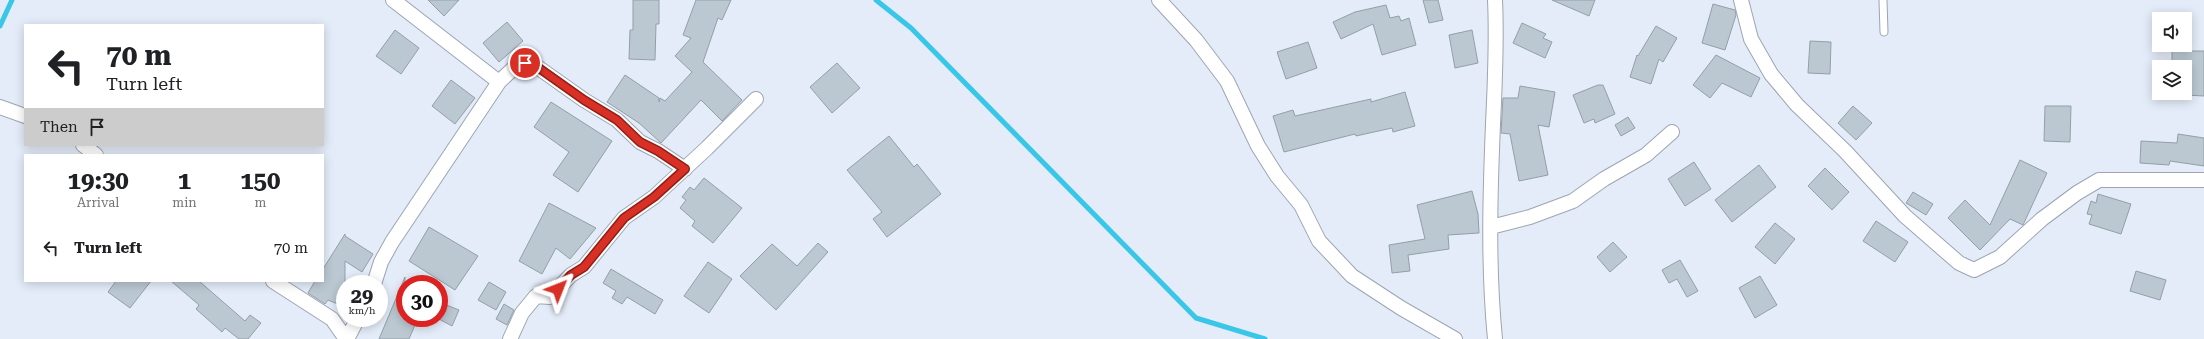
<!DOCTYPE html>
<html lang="en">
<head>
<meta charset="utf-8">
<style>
  body { margin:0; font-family:"Roboto Serif",serif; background:#f6f6f6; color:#202124; height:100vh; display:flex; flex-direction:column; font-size:15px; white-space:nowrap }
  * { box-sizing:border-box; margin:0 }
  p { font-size:13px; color:#757577 }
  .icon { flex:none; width:22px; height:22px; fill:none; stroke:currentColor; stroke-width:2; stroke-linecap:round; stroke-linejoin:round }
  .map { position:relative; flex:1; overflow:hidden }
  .sheet { position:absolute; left:24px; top:154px; width:300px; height:128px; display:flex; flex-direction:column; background:#fff; border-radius:0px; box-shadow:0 2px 10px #0003 }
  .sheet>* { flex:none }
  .banner { position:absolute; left:24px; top:24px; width:300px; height:122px; border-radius:0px; box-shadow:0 2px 10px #0003; background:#fff; color:#202124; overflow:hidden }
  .controls { position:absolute; left:2152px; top:12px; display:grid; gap:8px }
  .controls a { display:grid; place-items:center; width:40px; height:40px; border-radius:0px; background:#fff; box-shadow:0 2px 10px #0003; font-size:20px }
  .speed { position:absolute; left:336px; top:275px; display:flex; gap:8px; font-size:20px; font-weight:700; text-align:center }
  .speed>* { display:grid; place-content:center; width:52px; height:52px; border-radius:50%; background:#fff; box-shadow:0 2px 10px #0003; line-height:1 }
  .speed small { font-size:10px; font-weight:400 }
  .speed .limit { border:6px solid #d22; background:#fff; color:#111 }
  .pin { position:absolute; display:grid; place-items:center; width:34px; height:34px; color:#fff; margin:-17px; border:2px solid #fff; border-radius:50%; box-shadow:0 1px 4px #0007 }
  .me { position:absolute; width:44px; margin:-22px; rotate:45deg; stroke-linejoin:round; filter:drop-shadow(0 0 3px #0008) }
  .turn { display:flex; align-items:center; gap:14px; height:84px; padding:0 16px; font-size:18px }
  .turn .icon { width:52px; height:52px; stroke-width:2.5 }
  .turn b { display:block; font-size:28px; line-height:34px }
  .then { display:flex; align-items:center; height:38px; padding:0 16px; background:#0003; gap:8px; font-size:15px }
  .eta { display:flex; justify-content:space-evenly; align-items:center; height:68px; text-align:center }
  .eta b { font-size:24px; font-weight:700; line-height:28px }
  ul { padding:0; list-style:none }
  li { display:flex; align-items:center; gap:12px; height:52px; padding:0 16px }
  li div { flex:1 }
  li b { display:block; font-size:15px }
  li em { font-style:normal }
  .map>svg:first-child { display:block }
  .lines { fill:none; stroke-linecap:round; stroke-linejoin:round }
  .stream { stroke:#3ac6e7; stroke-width:5 }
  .building { fill:#bbc8d2; stroke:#929fa8 }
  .service-casing { stroke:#9ea5b1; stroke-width:9 }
  .minor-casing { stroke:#9ea5b1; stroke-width:16 }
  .service { stroke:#fff; stroke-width:7 }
  .minor { stroke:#fff; stroke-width:14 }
  .route-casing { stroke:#8d1f18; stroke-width:10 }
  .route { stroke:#d93025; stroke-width:7 }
</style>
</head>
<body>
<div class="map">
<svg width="2204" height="339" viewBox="0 0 2204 339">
  <rect width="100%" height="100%" fill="#e4ecf9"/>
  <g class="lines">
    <path class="stream" d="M876 0 911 28 1196 318 1265 339
      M0 26 12 0"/>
  </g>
  <path class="building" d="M428 0H459L444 16Z
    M633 0H659V24H656L655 60 629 59 630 30H633Z
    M696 0H731L722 20 718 18 703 62 742 100 722 121 701 100 661 143 639 123 607 102 625 75 659 98V102L660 98 665 101 692 72 675 56 691 38 683 35Z
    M1423 0H1438L1443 20 1429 23Z
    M1552 0H1595L1589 16Z
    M1713 4 1735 10 1736 15 1725 50 1702 43Z
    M1386 5 1390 18 1399 16 1401 21 1409 18 1416 45 1382 55 1373 24 1341 39 1333 22 1355 12Z
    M507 22 523 41 499 62 483 43Z
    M1522 23 1546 34 1543 38 1552 42 1545 58 1513 43Z
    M1656 26 1677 38 1663 62 1659 59 1651 84 1630 77 1637 55 1638 56Z
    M395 30 419 48 401 74 376 56Z
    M1472 30 1478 63 1455 68 1449 35Z
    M1810 41 1831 42 1830 74 1808 73Z
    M1308 42 1317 68 1286 79 1277 52Z
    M2172 51H2204V96L2185 95V67H2172Z
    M1716 55 1760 78 1751 97 1722 83 1710 98 1693 85Z
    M837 63 860 88 832 113 810 87Z
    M451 80 475 98 455 124 432 106Z
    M1598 85H1603L1615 114 1595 123 1594 119 1584 123 1573 95Z
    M1520 86 1555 92 1549 127 1538 125 1548 175 1519 181 1510 134 1501 133 1503 98H1518Z
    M1405 92 1415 126 1393 132 1392 128 1356 136 1355 134 1284 152 1273 116 1293 110 1295 116 1371 99V102Z
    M551 102 612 141 578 192 553 175 569 152 534 127Z
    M1853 106 1872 123 1856 140 1838 123Z
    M2045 106H2071L2070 142 2044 141Z
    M1628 117 1635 128 1621 136 1615 125Z
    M2178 134 2204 138V166L2170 161 2169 165 2140 163 2141 141 2177 143Z
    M889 136 914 167 917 164 941 194 887 237 873 219 882 212 847 170Z
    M2020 160 2047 173 2023 225 2010 219 1980 250 1948 218 1965 200 1990 225Z
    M1694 162 1711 189 1685 206 1668 179Z
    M1759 165 1776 187 1732 222 1715 200Z
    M1825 168 1849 192 1832 210 1808 186Z
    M704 178 742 208 713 243 692 226 695 221 680 208 686 200 682 197 690 187 694 190Z
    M1472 191 1478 214 1479 233 1448 235 1449 249 1408 255 1410 271 1392 273 1389 245 1425 239 1417 205Z
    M1913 192 1933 204 1926 215 1906 203Z
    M2098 194 2131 204 2121 234 2089 224 2092 215 2087 214 2091 201 2096 203Z
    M549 203 596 228 570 259 556 248 542 274 519 261Z
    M1876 221 1908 242 1895 262 1863 241Z
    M1775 223 1795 239 1775 264 1755 247Z
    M429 227 478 256 455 290 409 261Z
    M345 234V236L373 254 362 272 345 261V307L328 300 325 304 308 293 315 281H323V269Z
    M1613 242 1627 257 1610 272 1597 257Z
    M818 243 828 252 776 310 740 276 772 244 797 266Z
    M1680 260 1698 291 1687 297 1677 279 1669 283 1662 270Z
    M708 262 732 279 709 313 684 296Z
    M611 269 663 300 655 314 627 297 622 304 612 298 616 291 603 283Z
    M2136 271 2166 280 2160 300 2130 291Z
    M1760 276 1777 305 1755 318 1739 288Z
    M405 277V318H418L409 339H379Z
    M116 281H151L130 308 108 292Z
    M171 281H199L245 321 250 315 261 323 248 339H239L225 328 222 332 196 309 199 305Z
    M489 282 506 292 496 310 478 300Z
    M439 302 459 310 452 326 439 319Z
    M504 304 514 310 507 325 496 319Z"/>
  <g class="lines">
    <defs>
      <path id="service" d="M1883 0 1884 32"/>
      <path id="minor" d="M393 0 499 82
        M1159 0 1196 40 1227 81 1258 146 1277 176 1301 205 1319 241 1352 276 1401 308 1455 339
        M1741 0 1751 39 1771 74 1797 105 1845 151 1905 216 1959 263 1974 270 2000 257 2042 219 2077 193 2099 180H2204
        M0 107 25 116
        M83 145 96 155
        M1491 227 1530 217 1573 201 1604 179 1646 155 1672 132
        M273 281 332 319 346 339
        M374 284 381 262 392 242 499 82 519 63 536 66 584 100 617 120 640 142 658 151 685 169
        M347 339 358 318
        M510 339 522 313 536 296 550 297 571 275 584 267 624 218 654 197 707 148 756 99
        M1495 339C1488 268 1490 196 1493 124 1495 83 1497 41 1495 0"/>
    </defs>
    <use href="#service" class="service-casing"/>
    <use href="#minor" class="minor-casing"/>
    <use href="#service" class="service"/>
    <use href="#minor" class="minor"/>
  </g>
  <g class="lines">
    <defs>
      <path id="route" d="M525 63 536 66 584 100 617 120 640 142 658 151 685 169 654 197 624 218 584 267 571 275 558 289"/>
    </defs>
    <use href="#route" class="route-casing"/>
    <use href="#route" class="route"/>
  </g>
</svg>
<div class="controls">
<a><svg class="icon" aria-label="sound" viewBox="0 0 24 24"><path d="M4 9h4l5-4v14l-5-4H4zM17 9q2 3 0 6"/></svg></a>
<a><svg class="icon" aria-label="layers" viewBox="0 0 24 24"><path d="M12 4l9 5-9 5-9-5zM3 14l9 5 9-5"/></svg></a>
</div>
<div class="speed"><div>29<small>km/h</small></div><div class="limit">30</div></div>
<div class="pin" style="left:525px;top:63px;background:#d93025"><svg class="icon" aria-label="arrive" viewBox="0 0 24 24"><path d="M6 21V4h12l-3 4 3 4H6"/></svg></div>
<svg class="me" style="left:558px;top:289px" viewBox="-20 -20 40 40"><path d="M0-17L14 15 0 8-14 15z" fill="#d93025" stroke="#fff" stroke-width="4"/></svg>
<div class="banner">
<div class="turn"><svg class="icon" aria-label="left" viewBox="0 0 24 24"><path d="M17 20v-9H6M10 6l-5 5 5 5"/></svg><div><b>70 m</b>Turn left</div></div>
<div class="then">Then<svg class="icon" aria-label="arrive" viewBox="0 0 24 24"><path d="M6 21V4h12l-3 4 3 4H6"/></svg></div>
</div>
<section class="sheet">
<div class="eta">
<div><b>19:30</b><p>Arrival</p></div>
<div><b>1</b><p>min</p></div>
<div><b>150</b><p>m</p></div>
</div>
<ul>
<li><svg class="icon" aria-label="left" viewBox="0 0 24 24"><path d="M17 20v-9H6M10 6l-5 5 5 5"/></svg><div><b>Turn left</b></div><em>70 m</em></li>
</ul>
</section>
</div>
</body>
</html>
